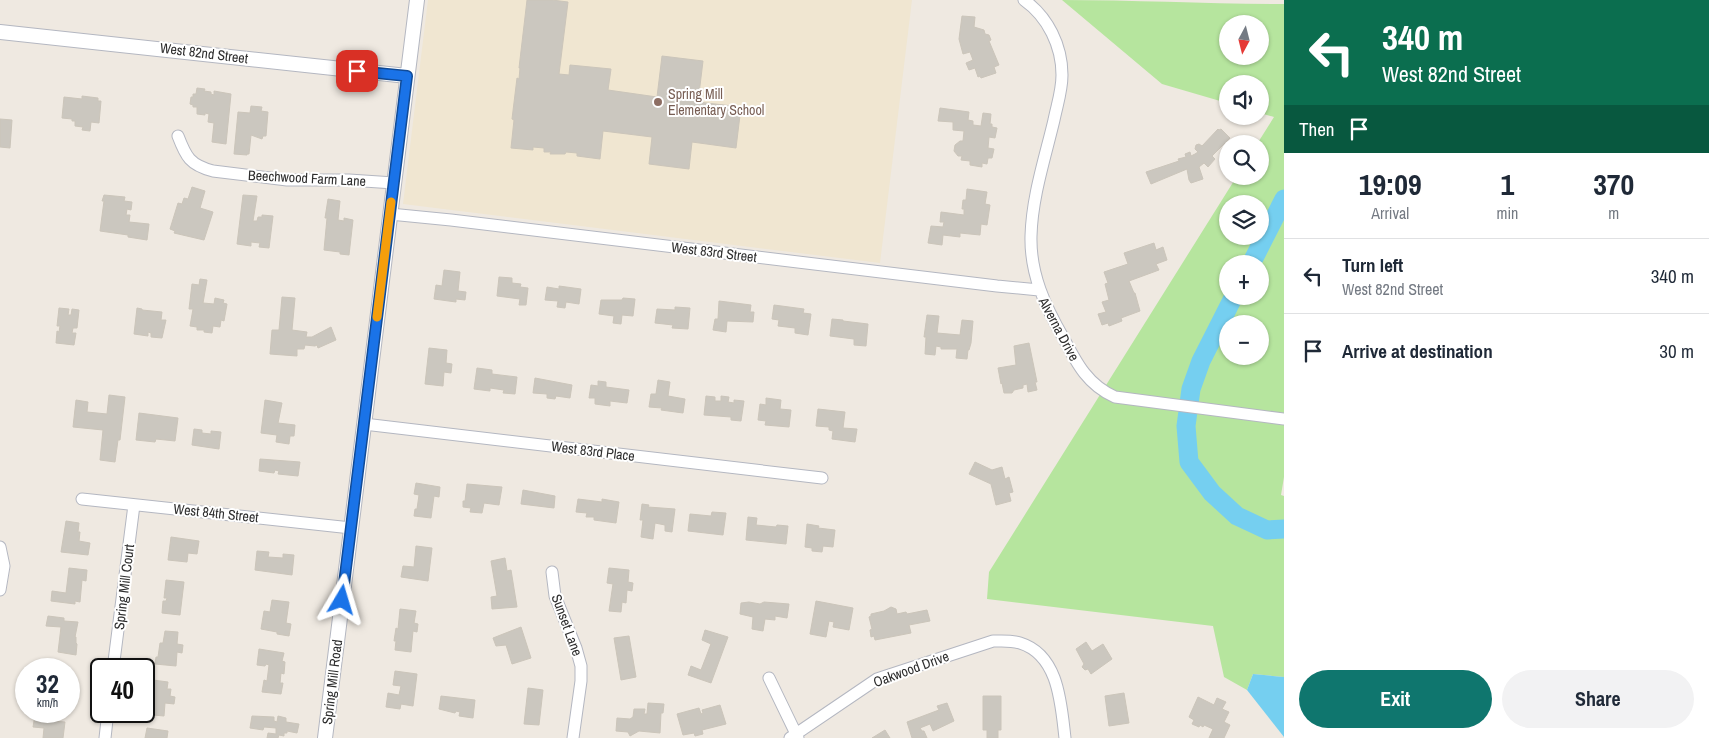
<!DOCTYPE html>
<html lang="en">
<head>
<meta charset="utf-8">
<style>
  body { margin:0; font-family:"Archivo Narrow",sans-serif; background:#f2f2f3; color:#1f2937; height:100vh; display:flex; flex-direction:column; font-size:19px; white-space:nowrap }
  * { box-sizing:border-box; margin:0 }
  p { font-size:16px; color:#747a83 }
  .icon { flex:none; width:28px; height:28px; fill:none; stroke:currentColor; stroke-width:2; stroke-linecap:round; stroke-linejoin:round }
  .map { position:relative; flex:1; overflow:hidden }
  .details { display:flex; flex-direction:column; background:#fff; width:425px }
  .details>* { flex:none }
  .banner { background:#0b6e4f; color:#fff; overflow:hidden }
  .needle { width:32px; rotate:187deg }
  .tools { position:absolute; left:1219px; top:15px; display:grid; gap:10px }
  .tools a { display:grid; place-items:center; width:50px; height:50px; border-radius:50%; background:#fff; box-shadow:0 1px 4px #0004; font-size:25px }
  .speed { position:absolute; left:15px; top:658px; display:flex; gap:10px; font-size:25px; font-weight:700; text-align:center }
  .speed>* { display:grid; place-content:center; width:65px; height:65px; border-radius:50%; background:#fff; box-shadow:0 1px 4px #0004; line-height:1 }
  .speed small { font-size:12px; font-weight:400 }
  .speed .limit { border:2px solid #111; border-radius:8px; background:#fff; color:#111 }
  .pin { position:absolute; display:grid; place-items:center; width:42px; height:42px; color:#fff; margin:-21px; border-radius:10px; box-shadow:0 2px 8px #0006 }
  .me { position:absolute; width:55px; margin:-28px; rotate:7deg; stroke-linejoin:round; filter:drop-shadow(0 0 4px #0008) }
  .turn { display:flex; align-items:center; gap:18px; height:105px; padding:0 15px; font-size:22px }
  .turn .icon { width:65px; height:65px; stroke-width:2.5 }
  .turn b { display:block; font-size:35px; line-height:42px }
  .then { display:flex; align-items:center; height:48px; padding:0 15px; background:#0003; gap:10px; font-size:19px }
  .eta { display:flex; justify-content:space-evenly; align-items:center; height:85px; text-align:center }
  .eta b { font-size:30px; font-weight:700; line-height:35px }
  .button { display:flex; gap:10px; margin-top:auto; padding:10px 15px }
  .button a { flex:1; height:58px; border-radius:30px; background:#0f766e; color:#fff; font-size:20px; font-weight:700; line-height:58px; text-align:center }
  .button a+a { background:#f2f2f3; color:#1f2937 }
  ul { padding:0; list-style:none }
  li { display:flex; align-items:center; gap:15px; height:75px; padding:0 15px; border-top:1px solid #e0e1e3 }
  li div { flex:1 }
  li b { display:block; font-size:19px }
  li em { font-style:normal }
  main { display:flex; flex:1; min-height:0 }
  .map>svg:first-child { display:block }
  .education { fill:#f0e6d1 }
  .green { fill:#b6e59e; fill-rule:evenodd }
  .water { fill:#75cff0 }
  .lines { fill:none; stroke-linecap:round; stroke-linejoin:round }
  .river { stroke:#75cff0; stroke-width:19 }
  .building { fill:#cbc7bf; stroke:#cbc5ba }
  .minor-casing { stroke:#b4b7c1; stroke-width:13 }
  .tertiary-casing { stroke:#b4b7c1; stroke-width:16 }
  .minor { stroke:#fff; stroke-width:11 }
  .tertiary { stroke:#fff; stroke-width:14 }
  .route-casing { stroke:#114b97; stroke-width:12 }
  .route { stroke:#1a73e8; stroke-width:9 }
  .slow { stroke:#f59e0b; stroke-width:9 }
  .education-dot { fill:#8d6e63; stroke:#fff; stroke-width:2 }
  .labels { text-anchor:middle; stroke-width:4; stroke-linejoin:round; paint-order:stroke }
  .street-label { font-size:14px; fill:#2e2e2e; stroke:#fff }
  .education-label { font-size:14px; fill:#785e54; stroke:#fff; text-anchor:start }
</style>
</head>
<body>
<main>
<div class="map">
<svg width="1284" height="738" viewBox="0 0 1284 738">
  <rect width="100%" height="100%" fill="#efe9e1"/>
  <path class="education" d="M428 0H912L880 263 403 204Z"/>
  <path class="green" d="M1062 0C1136 0 1210 4 1284 4V477L1281 495 1284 496V677L1253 674 1247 690 1224 677 1213 626 987 599 989 572 1237 176H1260V144H1257L1274 117 1260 113V84H1228L1227 103 1162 84ZM1228 24H1260V56H1228ZM1228 204H1260V236H1228ZM1228 264H1260V296H1228ZM1228 324H1260V356H1228Z"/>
  <path class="water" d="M1253 674 1284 677V737L1247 690Z"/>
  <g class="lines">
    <path class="river" d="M1251 264 1284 199
      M1234 296 1201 361 1191 389 1186 426 1189 462 1212 493 1237 516 1267 530 1284 529"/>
  </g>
  <path class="building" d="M527 0H552L568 2 559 74 569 75 570 65 611 69 608 90 657 97 662 56 703 61 698 102 741 107 736 148 692 142 689 169 649 164 652 137 603 131 600 159 577 156V153L566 152 565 154H550L551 152H544V148L533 147V150L511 148 514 120 512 119 517 78 519 79 520 68H519Z
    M962 16 975 17 974 27 984 30 985 34 989 35 991 40 989 41 999 65 994 67 996 73 981 78 980 76 978 77 975 68 969 70 966 63 973 60 970 52 963 54 959 39Z
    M197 88 205 89 204 91 211 92V94L214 95V91L231 94 226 144 212 142 214 123 208 122 209 114 205 113V115L197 114V107H193V105L190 104 191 97H193V94H196Z
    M82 96 98 98V101H101L99 123 91 122 90 131 82 130 83 127 75 126V121H72V119L62 118 64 97 82 99Z
    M251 106 262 107 261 111 268 112 266 136H263L262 139 251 135 249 154H247V155L234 154 238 112 250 113Z
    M940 108 969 112 968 120 973 121V125L981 126 983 113 991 114 990 124H992V127L997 128 995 138 989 137 988 148 994 149 992 158H988L987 164 982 163V167L970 165V161L961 160 962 156H958L954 151 955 145 960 141H963L964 131 953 130V122L938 121Z
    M0 119 12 120 10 148 0 147Z
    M1218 129 1219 130 1221 129 1230 138 1212 156 1215 159 1208 167 1204 163 1199 167 1203 179 1191 183 1189 180 1187 169 1151 184 1146 172 1179 161 1178 159 1186 157 1185 154 1190 152 1191 156 1195 154 1198 152 1195 149 1196 145 1199 144 1202 146Z
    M192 187 205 191 200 208 213 212 204 240 174 233 175 231 170 229 178 203 182 204 184 198 188 199Z
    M967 189 987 192 985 204 990 205 987 225 981 224 980 235 960 233V237L943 235 942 245 928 243 931 226 943 227 944 222H940L941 212 964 215V209H962L963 200H966Z
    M104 195 125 197 124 201 132 202 131 210 127 209 126 215H130L129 222 149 224 147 240 128 237V235L100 231 104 201H102Z
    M243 195 257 196 253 221H257L258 217H262V215L273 216 269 248 259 247 260 243 251 242V246L237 244Z
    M328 199 340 201 338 220 344 221V218L353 220 349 255 340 254V252L324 250 327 218H325Z
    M1154 243 1156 250 1163 247 1167 260 1156 264 1159 270 1129 281 1134 293H1135L1140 311 1121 318 1122 321 1109 326 1108 323 1102 325 1098 314 1106 312 1102 302 1109 300 1105 284 1108 283 1104 272 1128 264 1124 253Z
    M444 270 460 272 458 291 466 292 465 300 456 299V302L434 299 436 285 442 286Z
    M499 277 512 278V283L521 284 520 287 528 288 526 305H519L520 299 497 296Z
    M200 279 207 280 203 303 214 304 215 298 224 300 223 303 227 304 224 321 221 320 220 327 213 326 212 333 204 332V330H197V327L190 326 193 309H189L192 284 199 285Z
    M559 286 581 289 579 304 566 302 565 308 557 307 558 301 545 300 547 287 559 289Z
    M282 297 295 298 292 330 307 332 306 337H312L331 327 336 340 318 348 317 345 315 346 305 345 304 349H297V356L270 354 272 330H279Z
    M623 298 635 299 633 316 622 315 621 324 613 323 614 316 599 314 601 300H622Z
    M719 301 751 305 750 312H754L753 322 727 321 726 332 713 330 715 319H718Z
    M774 305 804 309 803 313 811 314 808 335 795 333V328L778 326 779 320 772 319Z
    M675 307 690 308 688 329 672 328 673 325 655 323 657 309 675 310Z
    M59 308 69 309 68 315H71L72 309 79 310 77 328H73L72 333H76L74 345 56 343 57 331 59 332 60 326H57Z
    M137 308 142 309V310L162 312 161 320H166L162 338 151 337V333L148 332V336L134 334Z
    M927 315 939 316 937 333 960 335 962 320 973 321 971 343 969 350H968L967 359 956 358 957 349H941V347L936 346 935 355 925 354 926 337H924Z
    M832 319 843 320V321L868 324 866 346 854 345V339L830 336Z
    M1029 343 1037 382H1035L1037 390 1028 392 1027 384 1023 385V388L1014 390 1012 393H1004L1002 383 1001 384 998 368 1016 365 1014 346Z
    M429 348 447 350 446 363 452 364 451 373 444 372 443 386 425 384Z
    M477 368 492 370V374L517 377 515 394 503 393 504 390 490 388V391L474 389Z
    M535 378 572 385 570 398 556 396 555 399 547 398V394L533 393Z
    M658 380 670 382 668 396 685 399 683 413 661 410 662 408 649 407 651 394H656Z
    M598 381 606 382V387L629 390 627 403 610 401V406L595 404V398H589L591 385 598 386Z
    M109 395 125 397 120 440H118L115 462 100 460 103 430 73 427 76 400 88 402 87 412 107 414Z
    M706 396 715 397V401H721V396L729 397 728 402 734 403V400L744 401 741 421 731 420V417L704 415Z
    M766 398 781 400 780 409 791 410 789 427 765 425 766 421 758 420 760 404 766 405Z
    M265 400 282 403 278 423 295 425 294 436H290L289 444 276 442 277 435 261 433Z
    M818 409 845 412 843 428 857 429 855 442 832 439 833 431 829 430V427L816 426Z
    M139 413 178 418 175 441 156 439 155 442 136 440Z
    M194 429 202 430V433L211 434V431L221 432 219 449 192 445Z
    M260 459 300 462 298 476 278 474 279 471 275 470 274 473 259 471Z
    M975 462 992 470 1002 467 1005 479 1009 477 1013 492 1009 493 1011 501 996 505 991 484 969 474Z
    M416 483 440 487 439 497 434 496 431 518 414 516 415 509H417L419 495 414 494Z
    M467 484 502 487 499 505 484 503 482 513 470 512 471 508 463 507V501H465Z
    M523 490 555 496 554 508 521 504Z
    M578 499 602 502V499L619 502 616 523 594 520V517H586L587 513 576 512Z
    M642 504 649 505 648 507 675 509 672 532 665 531V525L655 523 653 539 641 537 643 520H640Z
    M712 512 726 513 723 535 688 531 690 514 711 516Z
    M748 517 757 518 756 525 776 527 777 525 788 526 786 544 746 540Z
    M66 521 79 523 78 532H80L79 541 90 543 88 555 61 552Z
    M807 524 819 526 818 528 835 530 833 547 823 546 822 552 812 551V548L805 547Z
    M171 537 199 541 197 554 188 553 187 562 168 560Z
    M416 546 432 548 428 581 401 577 403 566 414 567Z
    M257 551 269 552 268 557 283 558V554L294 555 292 575 255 570Z
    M505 558 507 571 511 570 517 607 492 609 491 597 497 596 491 561Z
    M69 568 87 570 86 581 82 580 80 602 75 601V604L51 601 52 591 66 593Z
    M609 568 629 570 628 582 633 583 632 591 627 590 626 603 622 602 621 612 609 611 613 584 607 583Z
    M166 580 184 582 180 615 162 613 163 601H166L167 598H164Z
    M272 600 289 602 286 623 291 624 289 636 277 634V632L261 629 264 611 270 612Z
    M816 601 853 608 849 630 833 627 834 622 829 621 826 637 810 634Z
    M749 602 760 604 764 602 789 604 787 618 775 616V620L765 619 763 631 752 629 753 617 740 614 741 603Z
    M891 607 896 609 897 614 906 612 907 614 927 610 930 621 909 625 911 633 875 640 874 636 871 637 870 630 872 629 869 617 871 616V614L884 611Z
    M400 609 416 611 414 623 418 624 417 632 413 631 411 652 395 650 396 641H394L396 628 398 629Z
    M48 616 64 618V621L78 622 75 637H76V643L77 644 76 655 58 652 61 627 46 626Z
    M521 627 531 658 512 664 506 645 496 646 493 638Z
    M705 630 728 637 711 683 688 675 691 666 701 670 711 644 702 640Z
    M165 631 178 632 177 644 183 645 182 653 177 652 176 666 155 664 156 657H158L160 643H163Z
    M629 636 636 677 621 680 614 638Z
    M1086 642 1092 651 1103 644 1112 659 1091 674 1088 669 1085 670 1082 667 1084 664 1076 649Z
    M259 649 284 653 282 661 285 662 284 674 281 673 280 683H283L281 694 262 692 264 680 267 681 269 665 266 664 265 666 257 665Z
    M43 666 63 669H43Z
    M395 671 417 674 413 706 401 704 400 709 386 707 388 693 399 695 401 686 393 685Z
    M153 680 168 682 167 689H171L170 696 175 697 174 704 165 703 164 716 153 715 154 700H151Z
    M528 688 543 690 539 725 524 724Z
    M1124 693 1129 723 1109 726 1105 696Z
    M441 696 475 700 473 718 459 716 460 712 456 711 455 713 439 709Z
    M983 696H1001V730H998V738H987V730H983Z
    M1198 697 1214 705 1217 698 1226 702 1222 709 1229 712 1224 722 1230 725 1224 738H1209L1213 729 1204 725 1203 727 1200 725 1199 727 1192 724 1194 720 1189 717Z
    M648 703 664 704 663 713H661L660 733 639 731 630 736 628 732 616 731 617 718 630 719 633 717 634 709H645L644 714H647Z
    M947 703 954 721 933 731 930 724 920 728 922 731H924L927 738H912L907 722 939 710 937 706Z
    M720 705 726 724 702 730 703 734 695 736 694 733 683 735 677 714 699 708 701 714 703 713 702 710Z
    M35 715 52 717 51 721 65 722 63 738H43L44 728 33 727Z
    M252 716 274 717V721L277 722 278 716 286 718V722L299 724 297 733 287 731V733H284V736L279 735 278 738H267L268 733 276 734V728L264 727 263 730 250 728Z
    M147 728 168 731 167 738H145Z
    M885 730 890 738H872Z"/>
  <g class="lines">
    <defs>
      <path id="minor" d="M1024 0C1048 17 1062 46 1062 75 1062 91 1057 105 1054 120 1045 158 1032 197 1031 236 1030 274 1045 306 1064 339 1077 364 1088 385 1115 397L1284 419
        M178 136C186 157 190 165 213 171L287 180H349L394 183
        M390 214 451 220 997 286 1039 290
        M364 424 822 478
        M82 499 351 528
        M0 547 4 566 0 590
        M552 572 555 596 576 648 581 666V681L573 738
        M113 669 134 505
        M769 678 798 738
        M105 738 108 711
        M790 738 877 679 993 641C1002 641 1010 640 1020 643 1059 655 1061 704 1065 738"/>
      <path id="tertiary" d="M0 32 407 76
        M325 738 417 0"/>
    </defs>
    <use href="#minor" class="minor-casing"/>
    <use href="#tertiary" class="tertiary-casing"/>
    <use href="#minor" class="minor"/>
    <use href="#tertiary" class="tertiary"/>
  </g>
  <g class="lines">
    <defs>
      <path id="route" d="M342 600 407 76 357 71"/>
    </defs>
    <use href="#route" class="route-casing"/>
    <use href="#route" class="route"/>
    <path class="slow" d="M377 317 391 202"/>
  </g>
  <circle class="education-dot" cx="658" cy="102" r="5"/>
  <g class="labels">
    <g class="street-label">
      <text transform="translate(204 53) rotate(7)" y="5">West 82nd Street</text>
      <text transform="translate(307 178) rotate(3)" y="5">Beechwood Farm Lane</text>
      <text transform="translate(714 252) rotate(7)" y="5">West 83rd Street</text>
      <text transform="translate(1059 329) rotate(62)" y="5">Alverna Drive</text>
      <text transform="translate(593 451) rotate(7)" y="5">West 83rd Place</text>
      <text transform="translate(216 513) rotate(6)" y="5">West 84th Street</text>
      <text transform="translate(124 587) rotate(-83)" y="5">Spring Mill Court</text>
      <text transform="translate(567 625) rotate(70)" y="5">Sunset Lane</text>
      <text transform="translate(911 669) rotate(-20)" y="5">Oakwood Drive</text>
      <text transform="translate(332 682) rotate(-83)" y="5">Spring Mill Road</text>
    </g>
    <g class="education-label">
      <text x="668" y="99">Spring Mill<tspan x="668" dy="16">Elementary School</tspan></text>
    </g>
  </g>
</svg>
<div class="tools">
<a><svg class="needle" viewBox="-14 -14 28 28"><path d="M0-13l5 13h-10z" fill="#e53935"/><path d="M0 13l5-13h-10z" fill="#747a83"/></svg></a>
<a><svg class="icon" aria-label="sound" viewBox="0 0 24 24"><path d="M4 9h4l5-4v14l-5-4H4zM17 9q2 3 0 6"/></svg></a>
<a><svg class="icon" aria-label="search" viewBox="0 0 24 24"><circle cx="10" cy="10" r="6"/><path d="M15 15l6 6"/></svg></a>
<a><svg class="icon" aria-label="layers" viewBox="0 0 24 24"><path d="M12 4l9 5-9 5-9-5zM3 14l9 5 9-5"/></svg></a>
<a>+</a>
<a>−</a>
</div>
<div class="speed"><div>32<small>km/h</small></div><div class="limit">40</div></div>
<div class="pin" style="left:357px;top:71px;background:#d93025"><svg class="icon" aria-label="arrive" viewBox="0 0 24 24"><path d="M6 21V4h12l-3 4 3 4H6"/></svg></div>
<svg class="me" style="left:342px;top:600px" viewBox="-20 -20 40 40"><path d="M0-17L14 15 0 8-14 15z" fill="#1a73e8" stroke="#fff" stroke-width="4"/></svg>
</div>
<section class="details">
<div class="banner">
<div class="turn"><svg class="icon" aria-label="left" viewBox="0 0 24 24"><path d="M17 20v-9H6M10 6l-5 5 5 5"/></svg><div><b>340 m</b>West 82nd Street</div></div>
<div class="then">Then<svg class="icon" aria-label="arrive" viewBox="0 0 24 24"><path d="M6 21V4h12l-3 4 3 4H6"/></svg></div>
</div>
<div class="eta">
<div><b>19:09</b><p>Arrival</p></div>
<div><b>1</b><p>min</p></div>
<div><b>370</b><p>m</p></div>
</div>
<ul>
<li><svg class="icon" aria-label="left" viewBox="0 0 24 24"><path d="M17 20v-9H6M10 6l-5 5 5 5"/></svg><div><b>Turn left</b><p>West 82nd Street</p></div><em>340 m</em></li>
<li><svg class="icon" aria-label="arrive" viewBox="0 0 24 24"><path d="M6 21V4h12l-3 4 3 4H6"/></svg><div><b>Arrive at destination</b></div><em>30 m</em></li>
</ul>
<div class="button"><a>Exit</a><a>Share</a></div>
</section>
</main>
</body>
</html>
